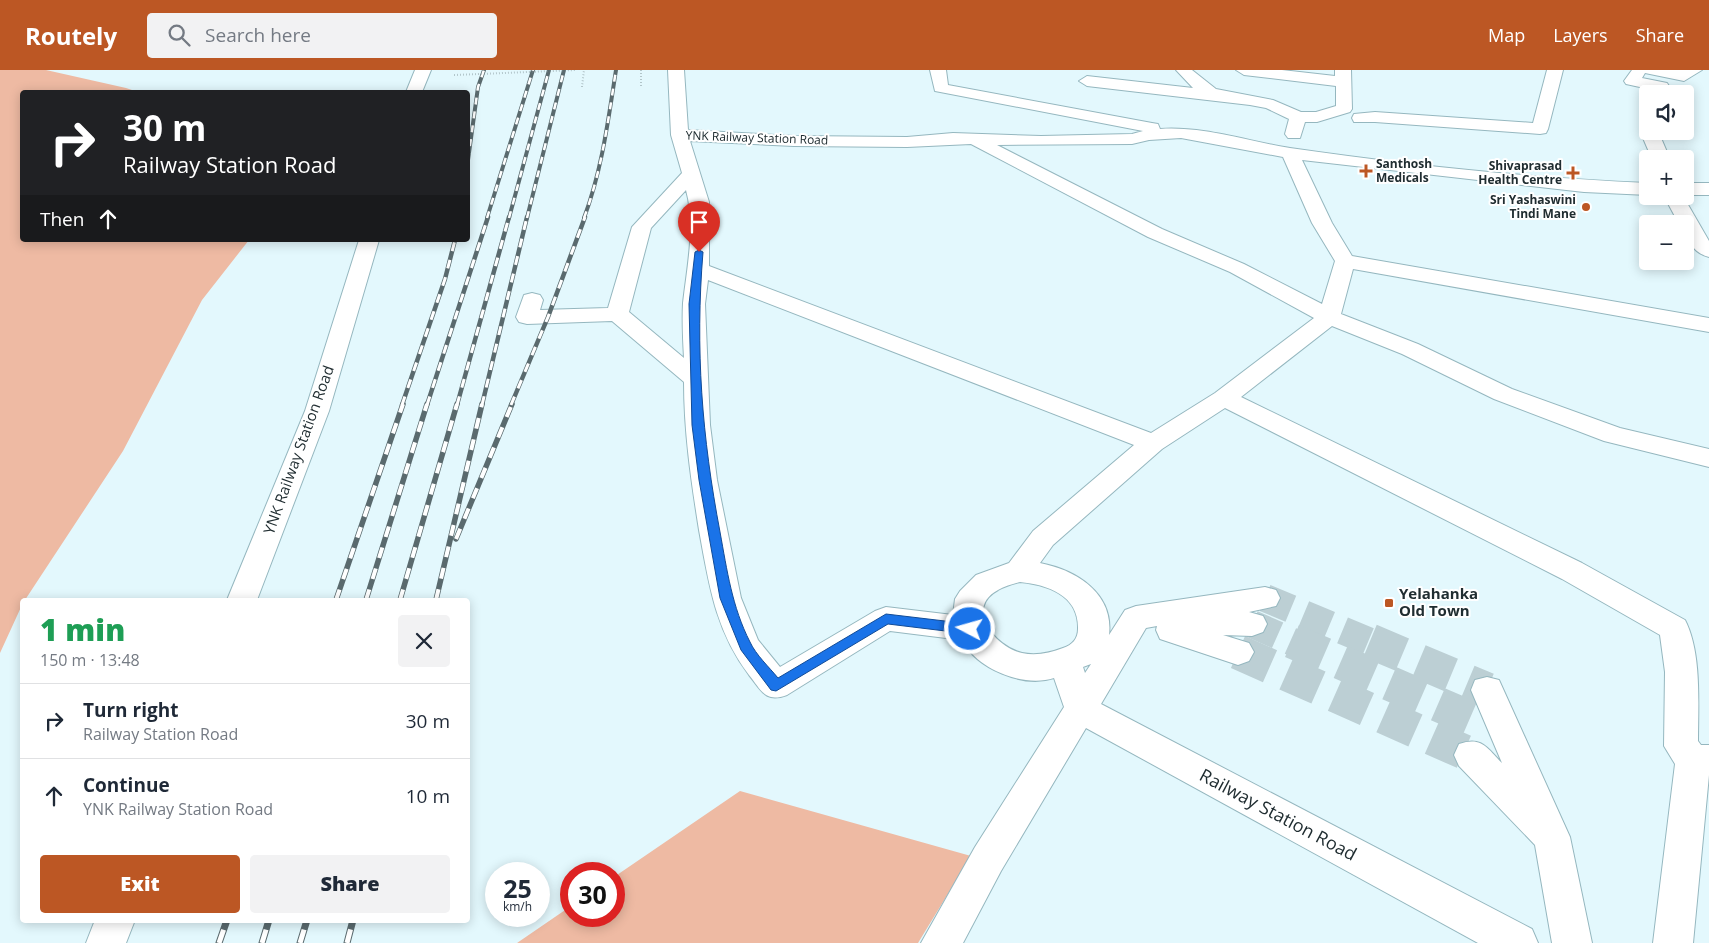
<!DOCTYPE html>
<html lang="en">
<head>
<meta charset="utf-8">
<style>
  body { margin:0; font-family:"Open Sans",sans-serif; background:#f2f2f3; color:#1f2937; height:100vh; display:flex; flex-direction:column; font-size:19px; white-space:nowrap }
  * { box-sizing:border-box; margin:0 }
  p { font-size:16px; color:#747a83 }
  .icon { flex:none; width:28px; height:28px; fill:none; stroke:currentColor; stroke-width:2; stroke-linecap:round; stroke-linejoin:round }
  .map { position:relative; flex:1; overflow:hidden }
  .drawer { position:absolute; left:20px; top:528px; width:450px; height:325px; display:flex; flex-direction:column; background:#fff; border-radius:5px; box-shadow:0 2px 12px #0003 }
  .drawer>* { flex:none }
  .hud { position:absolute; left:20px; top:20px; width:450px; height:152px; border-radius:5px; box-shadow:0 2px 12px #0003; background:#202124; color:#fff; overflow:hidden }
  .buttons { position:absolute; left:1639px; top:15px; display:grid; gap:10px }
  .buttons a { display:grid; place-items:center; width:55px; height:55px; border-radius:5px; background:#fff; box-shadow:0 2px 12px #0003; font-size:25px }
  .speed { position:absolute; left:485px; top:792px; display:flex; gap:10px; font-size:25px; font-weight:700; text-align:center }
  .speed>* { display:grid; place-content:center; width:65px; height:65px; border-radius:50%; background:#fff; box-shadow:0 2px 12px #0003; line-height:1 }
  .speed small { font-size:12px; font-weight:400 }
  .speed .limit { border:8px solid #d22; background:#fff; color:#111 }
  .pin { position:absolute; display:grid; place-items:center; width:42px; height:42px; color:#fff; margin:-51px -21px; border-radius:50% 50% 50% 0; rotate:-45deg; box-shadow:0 0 5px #0007 }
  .pin .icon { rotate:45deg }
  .me { position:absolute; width:55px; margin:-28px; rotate:276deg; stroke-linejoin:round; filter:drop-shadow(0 0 4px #0008) }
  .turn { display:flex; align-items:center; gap:18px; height:105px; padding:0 20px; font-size:22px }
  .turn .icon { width:65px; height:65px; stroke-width:2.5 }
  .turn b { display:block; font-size:35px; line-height:42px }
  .then { display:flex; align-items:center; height:48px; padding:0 20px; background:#0003; gap:10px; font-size:19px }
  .round { display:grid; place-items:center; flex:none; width:52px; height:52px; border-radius:5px; background:#f2f2f3 }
  .headline { display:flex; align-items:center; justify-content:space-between; height:85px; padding:0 20px }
  h1 { font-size:30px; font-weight:800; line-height:38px; color:#1e9e55 }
  .button { display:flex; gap:10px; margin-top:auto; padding:10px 20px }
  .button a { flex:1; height:58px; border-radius:5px; background:#bc5724; color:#fff; font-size:20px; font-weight:800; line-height:58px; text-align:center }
  .button a+a { background:#f2f2f3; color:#1f2937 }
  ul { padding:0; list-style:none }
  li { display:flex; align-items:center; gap:15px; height:75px; padding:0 20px; border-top:1px solid #e0e1e3 }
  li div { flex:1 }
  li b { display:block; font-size:19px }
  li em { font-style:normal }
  header { display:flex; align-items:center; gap:30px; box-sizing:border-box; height:70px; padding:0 25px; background:#bc5724; color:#fff }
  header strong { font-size:24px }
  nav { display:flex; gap:28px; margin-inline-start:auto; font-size:18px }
  .search { width:350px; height:45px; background:#f2f2f3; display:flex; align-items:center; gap:12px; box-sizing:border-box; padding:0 18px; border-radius:5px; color:#747a83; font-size:19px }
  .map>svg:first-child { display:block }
  .green { fill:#eebaa3 }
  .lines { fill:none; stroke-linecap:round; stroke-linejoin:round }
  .minor-tunnel-far1 { stroke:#bccfd4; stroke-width:28; stroke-dasharray:28 14; stroke-linecap:butt }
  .minor-tunnel { stroke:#bccfd4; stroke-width:35; stroke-dasharray:35 18; stroke-linecap:butt }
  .minor-casing { stroke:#95b7bf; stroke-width:2 }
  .path { stroke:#819296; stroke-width:2; stroke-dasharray:0.5 2.5; stroke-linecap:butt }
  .minor { fill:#fff; fill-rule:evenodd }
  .rail-far3-casing { stroke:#5a6a6e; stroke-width:4 }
  .rail-far2-casing { stroke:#5a6a6e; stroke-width:4.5 }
  .rail-far1-casing { stroke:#5a6a6e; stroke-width:5.5 }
  .rail-casing { stroke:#5a6a6e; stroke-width:7 }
  .rail-far3 { stroke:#fff; stroke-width:2.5; stroke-dasharray:7; stroke-linecap:butt }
  .rail-far2 { stroke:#fff; stroke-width:3; stroke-dasharray:9; stroke-linecap:butt }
  .rail-far1 { stroke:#fff; stroke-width:4; stroke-dasharray:11; stroke-linecap:butt }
  .rail { stroke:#fff; stroke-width:5; stroke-dasharray:14; stroke-linecap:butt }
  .path-bridge { stroke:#819296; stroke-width:2; stroke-dasharray:0.5 2.5; stroke-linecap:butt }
  .route { fill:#1a73e8; stroke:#114b97 }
  .poi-dot { fill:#bc5724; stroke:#fff; stroke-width:2 }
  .labels { text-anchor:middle; stroke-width:4; stroke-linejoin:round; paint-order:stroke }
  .far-street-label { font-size:12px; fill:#202d31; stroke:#fff }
  .far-poi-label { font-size:12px; font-weight:bold; fill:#202d31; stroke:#fff; text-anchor:end }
  .street-label { font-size:15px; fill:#202d31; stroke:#fff }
  .poi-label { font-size:15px; font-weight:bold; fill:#202d31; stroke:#fff; text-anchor:start }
  .near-street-label { font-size:18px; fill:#202d31; stroke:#fff }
</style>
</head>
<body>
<header>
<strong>Routely</strong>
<div class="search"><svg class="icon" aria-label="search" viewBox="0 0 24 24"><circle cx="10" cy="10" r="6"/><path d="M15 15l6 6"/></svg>Search here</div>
<nav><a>Map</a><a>Layers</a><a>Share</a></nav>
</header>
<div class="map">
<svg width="1709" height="873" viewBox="0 0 1709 873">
  <rect width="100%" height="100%" fill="#e3f8fd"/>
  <path class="green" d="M0 0H46L126 18 138 22H22V170H249L202 230 123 381 25 530H22V535L0 583Z
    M740 721 971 786 918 873H517L571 836V846H614V807Z"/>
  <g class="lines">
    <path class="minor-tunnel-far1" d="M1265 528 1373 573
      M1252 554 1295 573"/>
    <path class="minor-tunnel" d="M1292 571 1479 652
      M1370 571 1487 620
      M1238 582 1471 685"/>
    <defs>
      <path id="minor" d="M415 0H431L422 22H406Z
        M668 0H684L688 60 794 66 907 67 953 63 1041 66 1132 64 1143 61 935 21 930 0H946L948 15 1152 53 1158 54 1160 59C1203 56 1247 71 1290 78 1407 95 1529 108 1648 113V125L1584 122 1302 90 1332 153 1352 186 1709 248V262L1353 199 1341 244 1418 274 1512 319 1620 358 1709 379V397L1604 371 1494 329 1402 284 1332 256 1241 327 1582 493 1685 550C1702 583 1698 635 1698 671L1701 675H1709V705L1693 873H1653L1675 694 1664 676 1665 602 1660 565 1562 509 1225 338 1162 379 1053 475 1040 493C1076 500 1114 523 1109 565L1125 540 1136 536 1265 517 1276 520 1280 528 1276 536 1249 542 1263 546 1267 554 1263 562 1252 566 1223 565 1249 573 1254 582 1249 591 1238 595 1160 569 1156 560 1157 556 1146 558 1101 634 1532 859 1538 873H1478L1086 658 1001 801 963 873H921L975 777 1064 637 1054 608C1023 618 977 599 962 570L890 561 787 625C765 633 762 621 749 605 715 560 709 514 699 460 691 410 684 362 684 312L612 251 527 254 519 252 516 247 524 225 532 223 540 225 543 230 540 240 608 238 632 157 682 103 671 65ZM1181 68 1283 87 1312 153 1335 191 1322 234 1244 194 1162 159 997 75 1132 74 1149 70ZM690 71 794 76 907 77 971 74 1148 167 1230 202 1314 248 1215 323 1151 363 709 196V132ZM686 120C696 156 687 197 683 233 682 251 683 270 684 288L629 242 651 158ZM708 210 1134 375 1033 461 1009 493 976 505 960 521 955 529 953 545 886 537 875 541 780 597 758 570 741 528 717 410 710 355 705 234ZM1020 512C1049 515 1079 526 1078 559 1078 569 1072 575 1063 578 1050 583 1036 586 1022 583 995 577 964 538 998 520 1005 516 1013 514 1020 512ZM1091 594 1085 603 1083 597Z
        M1176 0H1192L1216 19 1273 30 1301 42H1316L1336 36V16L1244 5 1236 0H1282L1335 6V0H1351L1352 39 1350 42 1317 52H1305L1300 68H1288L1285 64 1289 49 1266 38 1250 35 1087 16 1079 11 1087 6 1193 18Z
        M1547 0H1563L1548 59 1546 63 1540 64 1375 52H1354L1352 48 1354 44 1375 42 1533 53Z
        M1632 0H1702L1684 11 1645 3 1642 8 1667 13 1669 16 1662 24H1648V28L1644 24 1649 19 1626 14 1624 11Z
        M1648 56V61H1658L1670 89H1652L1640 61Z
        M1685 113H1709V125H1685Z
        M1664 126H1683L1709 171V187C1693 183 1685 169 1685 154H1679Z
        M359 170H379L329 341 257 530H227L305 341Z
        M1487 607 1499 610 1570 767 1592 873H1552L1535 775 1459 696 1454 685 1459 674C1482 666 1487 678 1502 693L1471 620 1475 610Z
        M95 850H135L126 873H86Z"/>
    </defs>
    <use href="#minor" class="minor-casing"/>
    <path class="path" d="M641 0V17
      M582 17 584 0"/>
    <use href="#minor" class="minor"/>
    <defs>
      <path id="rail-far3" d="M468 90 478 17 484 0
        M487 148 533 0
        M509 148 549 0
        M527 148 564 0
        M584 148C602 100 608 51 616 0"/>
      <path id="rail-far2" d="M402 335 445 209 455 170
        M427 335 488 147
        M457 335 509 147
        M482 335 527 147
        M511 335 548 247 585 147"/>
      <path id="rail-far1" d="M456 469 512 334
        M336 530 403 334
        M366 530 427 334
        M400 530 457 334
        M436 530 482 334"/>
      <path id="rail" d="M219 873 227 850
        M262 873 269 850
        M300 873 307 850
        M347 873 353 850"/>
    </defs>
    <use href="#rail-far3" class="rail-far3-casing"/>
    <use href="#rail-far2" class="rail-far2-casing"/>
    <use href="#rail-far1" class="rail-far1-casing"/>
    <use href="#rail" class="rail-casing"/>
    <use href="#rail-far3" class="rail-far3"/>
    <use href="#rail-far2" class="rail-far2"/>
    <use href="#rail-far1" class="rail-far1"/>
    <use href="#rail" class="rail"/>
    <path class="path-bridge" d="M454 5 576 0"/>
  </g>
  <path class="route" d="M699 180 703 182C695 279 702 367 720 462 727 500 732 537 750 572 756 585 769 597 778 608L886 544 970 554 977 559 975 562 970 564 888 554 776 621 771 620 741 580 720 528 699 410 692 355 689 234 695 182Z"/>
  <g class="poi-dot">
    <path d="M1363.5 93.5h5v5h5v5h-5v5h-5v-5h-5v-5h5z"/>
    <path d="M1570.5 95.5h5v5h5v5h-5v5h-5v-5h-5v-5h5z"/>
    <circle cx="1586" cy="137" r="5"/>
    <rect x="1384" y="528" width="10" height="10" rx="2.5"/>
  </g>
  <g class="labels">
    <g class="far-street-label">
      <text transform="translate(757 68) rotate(2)" y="4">YNK Railway Station Road</text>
    </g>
    <g class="far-poi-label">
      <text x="1376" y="98" text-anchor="start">Santhosh<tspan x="1376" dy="14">Medicals</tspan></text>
      <text x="1562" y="100">Shivaprasad<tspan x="1562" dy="14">Health Centre</tspan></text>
      <text x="1576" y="134">Sri Yashaswini<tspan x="1576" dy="14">Tindi Mane</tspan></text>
    </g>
    <g class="street-label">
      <text transform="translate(299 380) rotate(-70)" y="5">YNK Railway Station Road</text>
    </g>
    <g class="poi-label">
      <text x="1399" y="529">Yelahanka<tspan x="1399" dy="17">Old Town</tspan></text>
    </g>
    <g class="near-street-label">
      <text transform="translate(1278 745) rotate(28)" y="6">Railway Station Road</text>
    </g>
  </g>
</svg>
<div class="buttons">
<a><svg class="icon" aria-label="sound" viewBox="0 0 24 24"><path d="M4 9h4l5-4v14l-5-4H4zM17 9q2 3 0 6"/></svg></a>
<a>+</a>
<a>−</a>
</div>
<div class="speed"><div>25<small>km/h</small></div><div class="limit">30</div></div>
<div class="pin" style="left:699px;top:182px;background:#d93025"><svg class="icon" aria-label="arrive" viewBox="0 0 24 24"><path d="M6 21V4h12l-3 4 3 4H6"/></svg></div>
<svg class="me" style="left:970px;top:559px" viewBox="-20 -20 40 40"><circle r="17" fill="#1a73e8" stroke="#fff" stroke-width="3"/><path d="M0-11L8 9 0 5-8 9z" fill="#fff"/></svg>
<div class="hud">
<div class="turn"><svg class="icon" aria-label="right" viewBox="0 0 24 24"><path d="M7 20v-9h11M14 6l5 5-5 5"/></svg><div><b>30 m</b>Railway Station Road</div></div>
<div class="then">Then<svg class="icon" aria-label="ahead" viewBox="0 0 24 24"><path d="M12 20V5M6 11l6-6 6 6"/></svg></div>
</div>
<section class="drawer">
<div class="headline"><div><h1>1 min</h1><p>150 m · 13:48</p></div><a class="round"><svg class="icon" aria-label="close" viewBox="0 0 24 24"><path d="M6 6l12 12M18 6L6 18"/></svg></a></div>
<ul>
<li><svg class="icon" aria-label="right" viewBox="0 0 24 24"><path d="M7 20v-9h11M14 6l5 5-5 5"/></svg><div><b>Turn right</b><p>Railway Station Road</p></div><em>30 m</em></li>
<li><svg class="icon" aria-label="ahead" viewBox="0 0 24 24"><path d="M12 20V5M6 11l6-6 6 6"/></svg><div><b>Continue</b><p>YNK Railway Station Road</p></div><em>10 m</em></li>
</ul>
<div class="button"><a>Exit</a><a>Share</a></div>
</section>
</div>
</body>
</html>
